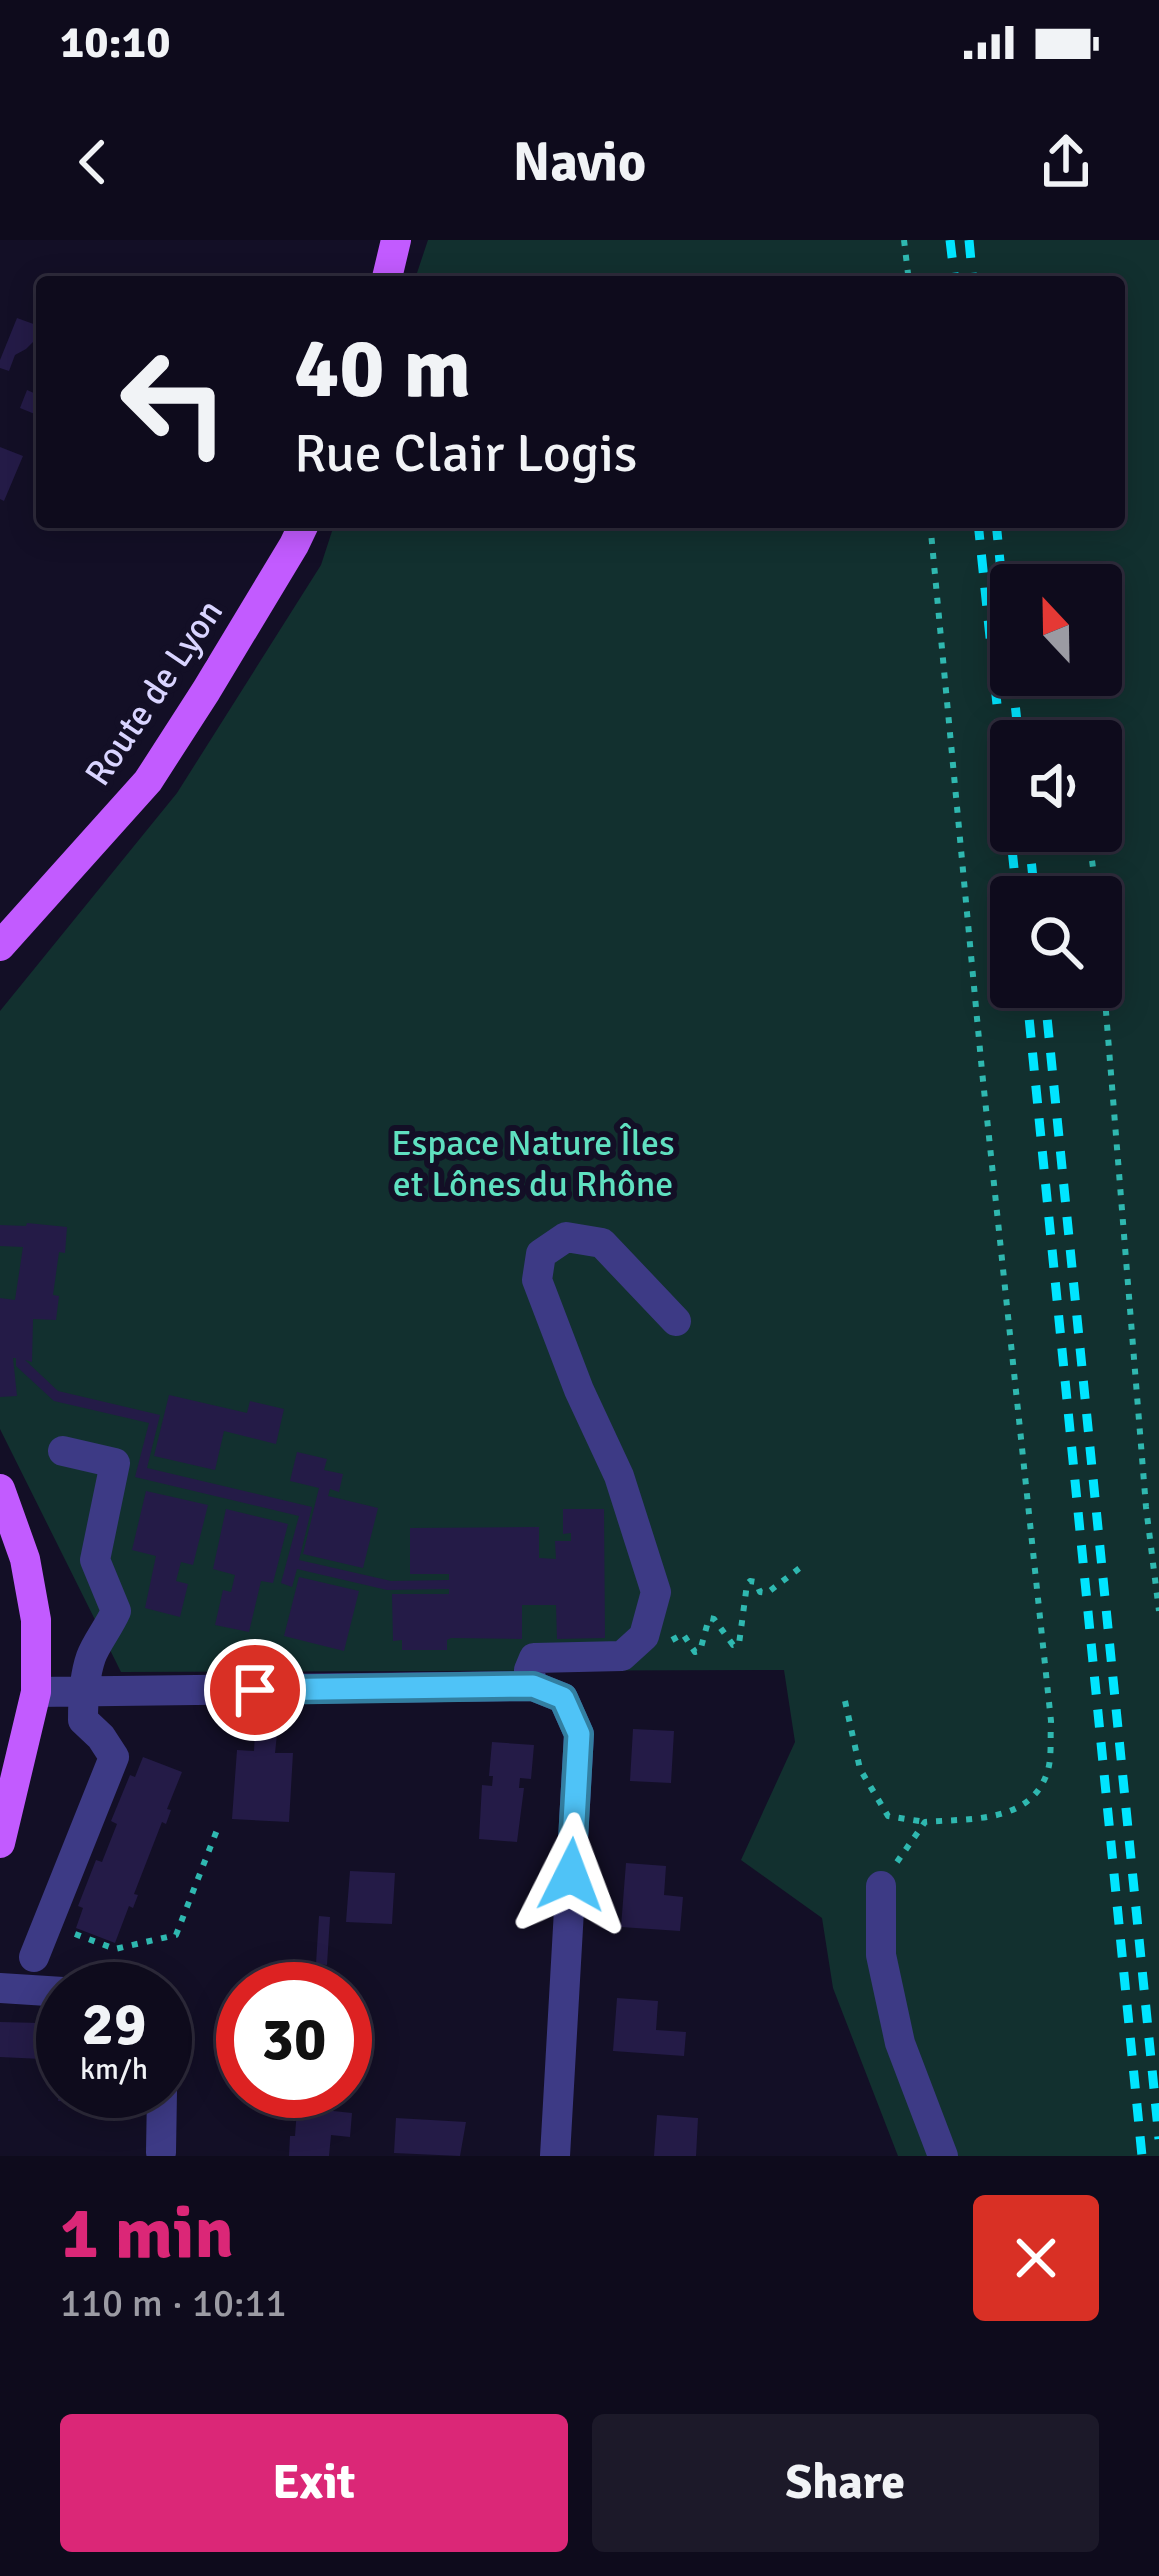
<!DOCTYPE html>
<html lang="en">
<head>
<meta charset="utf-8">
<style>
  body { margin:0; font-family:Signika,sans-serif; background:#1c1929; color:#f1f3f6; height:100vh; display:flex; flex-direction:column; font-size:45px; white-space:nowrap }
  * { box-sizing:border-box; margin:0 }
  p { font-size:39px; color:#9b9ba3 }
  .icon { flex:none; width:66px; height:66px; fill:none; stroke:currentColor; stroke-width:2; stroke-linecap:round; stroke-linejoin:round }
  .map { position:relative; height:1916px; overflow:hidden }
  .details { display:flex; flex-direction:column; background:#0e0b1c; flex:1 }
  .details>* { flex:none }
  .banner { position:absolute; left:36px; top:36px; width:1089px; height:252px; border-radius:12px; box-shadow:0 6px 30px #0003,0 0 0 3px #2e2b3b; background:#0e0b1c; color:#f1f3f6; overflow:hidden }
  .needle { width:78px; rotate:338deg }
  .buttons { position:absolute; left:990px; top:324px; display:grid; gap:24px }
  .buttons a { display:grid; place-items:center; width:132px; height:132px; border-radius:12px; background:#0e0b1c; box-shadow:0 6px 30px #0003,0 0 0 3px #2e2b3b; font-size:60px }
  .speed { position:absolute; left:36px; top:1722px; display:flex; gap:24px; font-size:60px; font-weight:700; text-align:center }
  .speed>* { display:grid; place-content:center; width:156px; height:156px; border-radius:50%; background:#0e0b1c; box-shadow:0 6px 30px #0003,0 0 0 3px #2e2b3b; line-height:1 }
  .speed small { font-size:30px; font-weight:400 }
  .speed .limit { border:18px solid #d22; background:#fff; color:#111 }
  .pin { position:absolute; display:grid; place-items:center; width:102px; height:102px; color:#fff; margin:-51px; border:6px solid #fff; border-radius:50%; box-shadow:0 3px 12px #0007 }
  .me { position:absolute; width:132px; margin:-66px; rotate:3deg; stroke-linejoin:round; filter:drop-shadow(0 0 9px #0008) }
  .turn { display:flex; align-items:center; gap:42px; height:252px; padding:0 60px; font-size:54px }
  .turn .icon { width:156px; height:156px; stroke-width:2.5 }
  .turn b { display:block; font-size:84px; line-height:102px }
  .round { display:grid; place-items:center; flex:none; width:126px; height:126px; border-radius:12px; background:#1c1929 }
  .headline { display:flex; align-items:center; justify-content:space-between; height:204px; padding:0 60px }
  h1 { font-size:72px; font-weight:700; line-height:90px; color:#db2777 }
  .button { display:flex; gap:24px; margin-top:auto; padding:24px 60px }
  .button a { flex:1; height:138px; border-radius:12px; background:#db2777; color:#fff; font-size:48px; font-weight:700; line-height:138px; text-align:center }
  .button a+a { background:#1c1929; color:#f1f3f6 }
  .status { display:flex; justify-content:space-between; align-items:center; height:84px; padding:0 60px; background:#0e0b1c; direction:ltr }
  .status svg { height:33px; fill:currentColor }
  header { display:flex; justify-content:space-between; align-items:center; height:156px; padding:0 60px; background:#0e0b1c; font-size:54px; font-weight:700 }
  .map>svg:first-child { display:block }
  .green { fill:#12302f; fill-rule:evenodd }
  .building { fill:#241b47 }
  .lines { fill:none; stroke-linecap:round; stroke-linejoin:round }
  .path { stroke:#2fb8b0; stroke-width:6; stroke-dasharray:6 9; stroke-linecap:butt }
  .minor { stroke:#3d3a85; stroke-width:30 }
  .major { stroke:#c25bff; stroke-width:30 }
  .rail { stroke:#00e5ff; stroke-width:9; stroke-dasharray:18 15; stroke-linecap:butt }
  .route-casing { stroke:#337fa1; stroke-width:30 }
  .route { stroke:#4fc3f7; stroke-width:21 }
  .labels { text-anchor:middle; stroke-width:12; stroke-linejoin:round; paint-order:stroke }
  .street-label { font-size:36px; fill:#d9d4ff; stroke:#130f26 }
  .park-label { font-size:36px; fill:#5fe0c0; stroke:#130f26 }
</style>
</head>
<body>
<div class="status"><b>10:10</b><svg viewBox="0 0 49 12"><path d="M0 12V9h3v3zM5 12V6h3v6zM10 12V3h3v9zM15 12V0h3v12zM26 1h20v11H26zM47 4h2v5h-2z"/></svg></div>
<header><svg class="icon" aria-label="back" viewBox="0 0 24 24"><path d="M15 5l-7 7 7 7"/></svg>Navio<svg class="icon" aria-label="share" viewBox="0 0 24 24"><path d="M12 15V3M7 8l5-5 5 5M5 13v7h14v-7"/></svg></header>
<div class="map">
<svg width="1159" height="1916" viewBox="0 0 1159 1916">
  <rect width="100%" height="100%" fill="#130f26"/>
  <path class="green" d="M428 0H1159V1916H898L833 1748 822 1678 741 1620 795 1502 784 1430 121 1432 0 1189V771L177 553 321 325 335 282H1119V42H414ZM1011 345H1101V435H1011ZM1011 501H1101V591H1011ZM1011 657H1101V747H1011Z"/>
  <path class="building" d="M17 78 39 86 42 93 26 109 15 115 9 131 0 128V120Z
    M42 140V177L20 168 27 150 36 154Z
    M0 207 23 216 4 261 0 259Z
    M27 983 67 987 65 1013 59 1012 53 1055 59 1056 56 1080 33 1079 32 1122 25 1120 58 1151 160 1175 147 1228 312 1267 299 1320 391 1341 449 1340V1334H410V1288L539 1287V1318L556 1319 555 1301H571V1293L563 1294V1269H604L605 1398 557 1399 556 1365H522V1399L451 1398 447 1400V1410H402V1400L393 1401 392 1354H449V1349L387 1350 297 1329 292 1347 281 1343 299 1276 135 1237 149 1183 54 1161 16 1126V1118H13L17 1156 0 1157V1058L15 1060 23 1007 0 1006V985L26 986Z
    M169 1155 247 1173 250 1161 284 1169 276 1204 224 1191 215 1230 154 1216Z
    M297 1212 327 1219 324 1230 343 1234 339 1252 330 1249 328 1256 378 1268 363 1328 303 1314 319 1248 290 1241Z
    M146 1251 208 1265 193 1325 181 1322 176 1341 188 1344 180 1377 145 1368 156 1316 132 1310Z
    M226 1269 288 1284 273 1343 261 1341 249 1392 215 1385 223 1350 231 1352 235 1335 213 1329Z
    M299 1337 359 1351 344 1411 284 1396Z
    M633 1489 674 1491 671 1543 630 1541Z
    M255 1492 277 1494 275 1513H293L289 1582 232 1579 237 1510 254 1511Z
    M492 1502 534 1505 531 1539 520 1538 519 1548H524L517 1602 479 1599 482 1545 492 1546 493 1536H489Z
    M143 1517 182 1532 167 1569 171 1570 166 1584 162 1582 134 1654 138 1655 133 1668 129 1666 115 1703 76 1688 83 1668 78 1666 96 1620 102 1622 117 1584 111 1581 130 1535 135 1537Z
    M626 1623 666 1626 664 1655 683 1657 680 1691 621 1687Z
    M350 1631 395 1633 392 1684 346 1682Z
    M319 1676 330 1677 327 1725 316 1724Z
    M617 1758 658 1761 656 1790 686 1792 684 1816 613 1811Z
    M41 1761 63 1762V1820L0 1817V1782L40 1783Z
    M237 1795 243 1796V1827L235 1826Z
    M60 1836H63V1851H94L93 1863 58 1861Z
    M301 1851 325 1852 324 1870 352 1873 350 1897 331 1895 329 1916H289L290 1896H295L297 1869H300Z
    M657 1875 698 1878 696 1916H654Z
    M396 1878 466 1882 460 1916 394 1913Z"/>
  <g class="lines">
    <path class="path" d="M904 0 909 42
      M1088 591 1097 657
      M1101 710 1146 1267 1159 1371
      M672 1400 683 1394 695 1412 700 1411 709 1378 714 1379 733 1405 739 1404 747 1344 750 1341 756 1342 760 1352 767 1353 805 1324
      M845 1461 860 1529 888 1576 925 1582
      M897 1622 925 1582C971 1578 1032 1584 1048 1530 1052 1515 1050 1496 1051 1481L982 831 930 282
      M75 1694 115 1709 176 1695 217 1590"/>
    <path class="minor" d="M533 1446 529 1430 534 1418 622 1416 644 1396 656 1352 619 1236 579 1150 537 1040 541 1014 566 997 602 1003 676 1081
      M36 1452 533 1446 563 1458 579 1494 555 1916
      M881 1646V1715L900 1803 943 1916
      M34 1717 114 1517 101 1497 83 1480C83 1459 84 1437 91 1417 96 1403 109 1387 116 1371L95 1320 115 1223 63 1211
      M0 1748 63 1752
      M161 1912 162 1851"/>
    <path class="major" d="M386 42 396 0
      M0 706 148 541 206 451 294 305 305 282
      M0 1249 25 1319 36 1380V1452L0 1603"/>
    <path class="rail" d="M950 0 955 42
      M969 0 973 42
      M978 282 1017 657
      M996 282 1011 430
      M1012 435 1019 501
      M1028 591 1035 657
      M1026 747 1142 1916
      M1044 747 1159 1899"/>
  </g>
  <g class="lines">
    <defs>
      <path id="route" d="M255 1450 533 1446 563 1458 579 1494 571 1635"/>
    </defs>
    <use href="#route" class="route-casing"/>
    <use href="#route" class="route"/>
  </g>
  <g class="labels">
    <g class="street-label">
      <text transform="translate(153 452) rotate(-56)" y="13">Route de Lyon</text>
    </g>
    <g class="park-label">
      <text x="533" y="915">Espace Nature Îles<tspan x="533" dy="41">et Lônes du Rhône</tspan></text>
    </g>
  </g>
</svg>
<div class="buttons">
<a><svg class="needle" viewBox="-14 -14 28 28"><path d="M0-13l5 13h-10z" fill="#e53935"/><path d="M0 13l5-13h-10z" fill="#9b9ba3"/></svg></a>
<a><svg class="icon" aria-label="sound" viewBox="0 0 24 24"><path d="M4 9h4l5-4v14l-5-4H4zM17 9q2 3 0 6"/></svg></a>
<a><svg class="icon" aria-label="search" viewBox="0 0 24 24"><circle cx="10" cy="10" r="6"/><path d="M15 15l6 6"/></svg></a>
</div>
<div class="speed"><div>29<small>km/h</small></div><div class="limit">30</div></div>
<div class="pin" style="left:255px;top:1450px;background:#d93025"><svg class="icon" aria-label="arrive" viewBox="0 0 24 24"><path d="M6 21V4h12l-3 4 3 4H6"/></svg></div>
<svg class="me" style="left:571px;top:1635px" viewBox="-20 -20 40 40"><path d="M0-17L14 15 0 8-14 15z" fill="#4fc3f7" stroke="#fff" stroke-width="4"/></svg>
<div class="banner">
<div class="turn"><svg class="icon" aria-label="left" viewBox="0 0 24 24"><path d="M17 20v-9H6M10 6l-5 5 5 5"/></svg><div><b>40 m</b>Rue Clair Logis</div></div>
</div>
</div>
<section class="details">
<div class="headline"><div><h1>1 min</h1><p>110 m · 10:11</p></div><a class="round" style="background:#d93025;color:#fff"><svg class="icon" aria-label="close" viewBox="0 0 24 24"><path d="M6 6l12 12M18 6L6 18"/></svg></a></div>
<div class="button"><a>Exit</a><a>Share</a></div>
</section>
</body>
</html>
